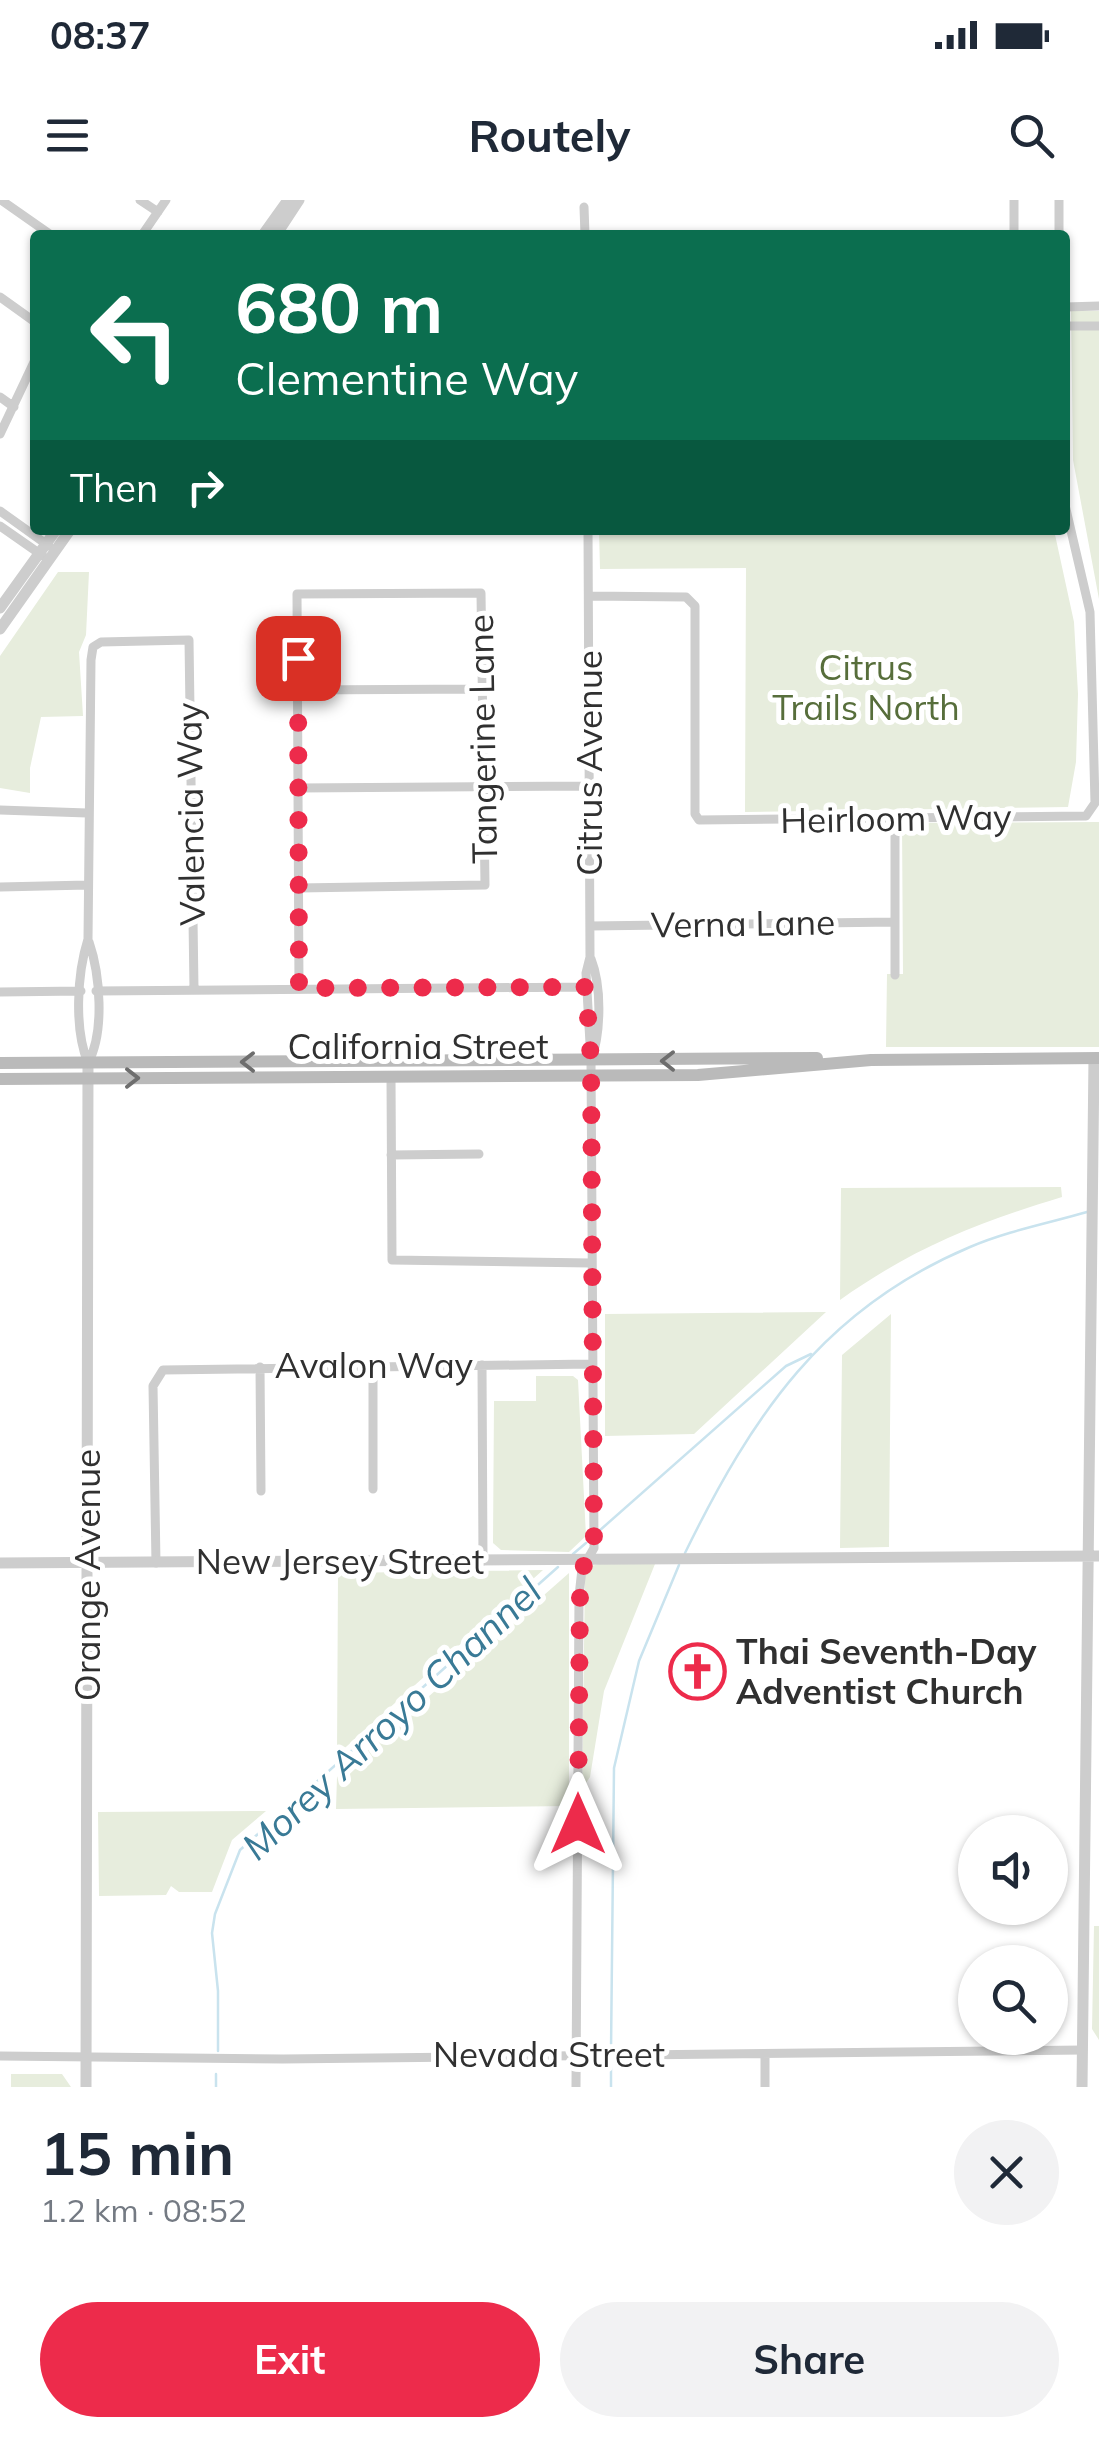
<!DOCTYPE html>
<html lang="en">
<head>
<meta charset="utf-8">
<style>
  body { margin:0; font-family:Mulish,sans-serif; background:#f2f2f3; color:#1f2937; height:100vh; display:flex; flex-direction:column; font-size:38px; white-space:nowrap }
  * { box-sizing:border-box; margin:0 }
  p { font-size:32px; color:#747a83 }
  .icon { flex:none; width:55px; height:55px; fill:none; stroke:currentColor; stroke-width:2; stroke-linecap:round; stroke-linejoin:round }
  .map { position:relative; height:1887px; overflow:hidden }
  .details { display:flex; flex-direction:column; background:#fff; flex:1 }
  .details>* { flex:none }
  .banner { position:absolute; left:30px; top:30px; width:1040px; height:305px; border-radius:10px; box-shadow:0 2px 8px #0004; background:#0b6e4f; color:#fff; overflow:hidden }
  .buttons { position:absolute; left:958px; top:1615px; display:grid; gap:20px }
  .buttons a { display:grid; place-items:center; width:110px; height:110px; border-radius:50%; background:#fff; box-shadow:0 2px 8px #0004; font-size:50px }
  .pin { position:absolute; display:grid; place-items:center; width:85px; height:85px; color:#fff; margin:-42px; border-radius:20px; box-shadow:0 5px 15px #0006 }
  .me { position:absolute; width:110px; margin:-55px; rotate:0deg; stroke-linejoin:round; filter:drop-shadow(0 0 8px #0008) }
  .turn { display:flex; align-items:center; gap:35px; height:210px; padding:0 40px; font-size:45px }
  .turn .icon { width:130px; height:130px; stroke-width:2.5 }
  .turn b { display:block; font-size:70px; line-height:85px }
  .then { display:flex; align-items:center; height:95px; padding:0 40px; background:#0003; gap:20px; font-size:38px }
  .round { display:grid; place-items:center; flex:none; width:105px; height:105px; border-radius:52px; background:#f2f2f3 }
  .summary { display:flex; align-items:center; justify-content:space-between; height:170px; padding:0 40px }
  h1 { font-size:60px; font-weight:700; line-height:75px }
  .action { display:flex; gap:20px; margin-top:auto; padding:20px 40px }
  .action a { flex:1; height:115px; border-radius:60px; background:#ed2b4b; color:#fff; font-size:40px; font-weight:700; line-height:115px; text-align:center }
  .action a+a { background:#f2f2f3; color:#1f2937 }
  .status { display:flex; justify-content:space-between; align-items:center; height:70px; padding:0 50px; background:#fff; direction:ltr }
  .status svg { height:28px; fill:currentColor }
  header { display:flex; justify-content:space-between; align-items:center; height:130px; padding:0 40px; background:#fff; font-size:45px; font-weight:700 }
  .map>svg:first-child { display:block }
  .green { fill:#e7eddd }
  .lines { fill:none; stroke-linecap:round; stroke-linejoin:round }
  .stream { stroke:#c9e3ee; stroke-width:2.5 }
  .minor { stroke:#cdcdcd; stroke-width:9 }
  .tertiary { stroke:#cdcdcd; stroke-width:11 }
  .secondary { stroke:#bababa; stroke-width:12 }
  .oneway { stroke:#6e6e6e }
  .route { stroke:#ed2b4b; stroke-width:18; stroke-dasharray:0 32.4 }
  .labels { text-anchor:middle; stroke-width:10; stroke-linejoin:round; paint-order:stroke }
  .park-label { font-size:35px; fill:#576e3b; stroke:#fff }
  .street-label { font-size:35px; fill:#303030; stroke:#fff }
  .poi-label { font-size:35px; font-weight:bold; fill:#303030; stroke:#fff; text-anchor:start }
  .water-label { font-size:38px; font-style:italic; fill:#397a96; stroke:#fff }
</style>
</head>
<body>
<div class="status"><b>08:37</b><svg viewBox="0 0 49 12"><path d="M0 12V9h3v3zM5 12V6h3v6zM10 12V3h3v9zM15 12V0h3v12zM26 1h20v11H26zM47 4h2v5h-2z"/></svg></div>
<header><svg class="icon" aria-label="menu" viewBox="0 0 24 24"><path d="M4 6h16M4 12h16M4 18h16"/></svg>Routely<svg class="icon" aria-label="search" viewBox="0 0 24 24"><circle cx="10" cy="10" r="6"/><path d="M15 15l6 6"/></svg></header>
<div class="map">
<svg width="1099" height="1887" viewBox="0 0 1099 1887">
  <rect width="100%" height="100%" fill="#fff"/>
  <path class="green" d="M1071 111H1099V399L1073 260Z
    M599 330H1054L1074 422 1078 494 1076 562 1068 607 745 612 746 368 600 369Z
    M58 372H89L86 435 79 452 83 516 41 517 30 568V593L0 588V456Z
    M1099 622V847H886L887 774H903L902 623Z
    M1061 987 1062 997C977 1023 913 1048 840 1100L841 988Z
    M826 1112 694 1234 605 1236V1114Z
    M891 1114 889 1347 840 1348 842 1155Z
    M536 1176H573L578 1180 586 1336 569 1352 501 1350 493 1343 494 1201H536Z
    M599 1364H655L604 1491 590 1577 582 1589 585 1376 591 1366Z
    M543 1370 337 1555 338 1373Z
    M569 1373V1606L336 1609 337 1577Z
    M266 1611 232 1640 212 1692H179L171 1686 166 1695 99 1696 98 1612Z
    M1094 1726H1099V1840L1092 1829Z
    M11 1874H62L71 1887H11Z"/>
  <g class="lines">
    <path class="stream" d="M599 1331 786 1166 811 1154
      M685 1353C752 1216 823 1109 970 1047 1007 1031 1049 1023 1087 1012
      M573 1354 586 1343
      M218 1851V1791L212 1733 215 1714 240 1650 558 1367
      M611 1851 614 1568 639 1461 679 1365
      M216 1887V1874
      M611 1887V1859"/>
    <path class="minor" d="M1 0 51 35
      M140 0 158 12
      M1014 0V35
      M584 7 585 35
      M142 35 166 0
      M1059 35V0
      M0 97 35 122
      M1065 107 1099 106
      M1065 126H1099
      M0 197 14 207
      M0 234 35 160
      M0 311 49 346
      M0 326 43 356
      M589 396 686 397 695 406V614L699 620 1086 616 1095 603 1090 412 1065 305
      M298 490 483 489
      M299 588 591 586
      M0 610 87 613
      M895 616V775
      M0 687 88 685
      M590 726 895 722
      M299 788 297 394 481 393 485 685 299 688
      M96 791 586 787
      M0 792 81 791
      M591 861C601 833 602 787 591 759
      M88 863C74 829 77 774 88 739L91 460 93 447 101 442 189 440 194 789
      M88 863C105 832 100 774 89 742
      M391 878 392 1060 590 1063
      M391 955 479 954
      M482 1165 483 1361
      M373 1166V1289
      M260 1167 261 1291
      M156 1363 153 1186 163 1170 590 1164
      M765 1855V1887
      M0 1856 283 1859 1083 1850
      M576 1887 579 1396 582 1369 594 1348 591 861 586 773 590 757 588 330"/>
    <path class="tertiary" d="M263 35 288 0
      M276 35 299 0
      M0 408 56 330
      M0 429 70 330
      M0 1363 1099 1356
      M86 1887 88 863
      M1082 1887 1094 858"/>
    <path class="secondary" d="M0 863 817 858
      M0 879 698 875 871 860 1099 858"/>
  </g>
  <defs><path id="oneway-chevron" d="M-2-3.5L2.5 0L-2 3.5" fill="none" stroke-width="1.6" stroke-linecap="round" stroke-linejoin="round" transform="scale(2.5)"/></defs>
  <g class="oneway">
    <use href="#oneway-chevron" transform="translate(668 861) rotate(180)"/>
    <use href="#oneway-chevron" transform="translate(248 862) rotate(180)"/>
    <use href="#oneway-chevron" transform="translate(132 878)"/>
  </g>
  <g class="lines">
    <path class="route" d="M298 458 299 788 586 787 591 861 594 1348 582 1369 580 1396 578 1624"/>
  </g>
  <defs>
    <symbol id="church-ring" viewBox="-11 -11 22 22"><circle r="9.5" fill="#fff" stroke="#ed2b4b" stroke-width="1.5"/><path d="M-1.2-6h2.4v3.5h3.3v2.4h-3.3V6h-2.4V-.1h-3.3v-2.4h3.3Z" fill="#ed2b4b"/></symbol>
  </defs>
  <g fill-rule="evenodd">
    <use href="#church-ring" x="666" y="1440" width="63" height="63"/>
  </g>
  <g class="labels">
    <g class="park-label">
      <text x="866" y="480">Citrus<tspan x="866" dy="40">Trails North</tspan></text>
    </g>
    <g class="street-label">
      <text transform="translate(483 539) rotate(-91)" y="12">Tangerine Lane</text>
      <text transform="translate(590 563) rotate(-90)" y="12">Citrus Avenue</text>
      <text transform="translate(191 614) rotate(-91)" y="12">Valencia Way</text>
      <text transform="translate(896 619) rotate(-1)" y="12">Heirloom Way</text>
      <text transform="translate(743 724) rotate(-1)" y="12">Verna Lane</text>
      <text x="418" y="859">California Street</text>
      <text x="374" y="1178">Avalon Way</text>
      <text x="340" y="1374">New Jersey Street</text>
      <text transform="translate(88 1375) rotate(-90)" y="12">Orange Avenue</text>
      <text x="549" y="1867">Nevada Street</text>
    </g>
    <g class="poi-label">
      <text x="736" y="1464">Thai Seventh-Day<tspan x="736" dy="40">Adventist Church</tspan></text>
    </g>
    <g class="water-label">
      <text transform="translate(392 1519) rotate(-43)" y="13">Morey Arroyo Channel</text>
    </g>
  </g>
</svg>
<div class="buttons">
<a><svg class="icon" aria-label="sound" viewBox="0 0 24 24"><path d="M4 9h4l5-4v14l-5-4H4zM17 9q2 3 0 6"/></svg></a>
<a><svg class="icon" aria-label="search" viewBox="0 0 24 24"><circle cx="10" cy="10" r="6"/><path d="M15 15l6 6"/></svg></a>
</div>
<div class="pin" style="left:298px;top:458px;background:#d93025"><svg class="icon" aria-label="arrive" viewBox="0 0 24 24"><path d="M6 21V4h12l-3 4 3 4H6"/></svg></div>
<svg class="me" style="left:578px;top:1624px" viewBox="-20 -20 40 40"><path d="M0-17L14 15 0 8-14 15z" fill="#ed2b4b" stroke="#fff" stroke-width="4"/></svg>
<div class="banner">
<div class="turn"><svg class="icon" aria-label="left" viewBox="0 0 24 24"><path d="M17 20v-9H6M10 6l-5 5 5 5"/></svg><div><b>680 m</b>Clementine Way</div></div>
<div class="then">Then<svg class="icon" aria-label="right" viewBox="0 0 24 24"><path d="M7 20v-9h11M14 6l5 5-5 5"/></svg></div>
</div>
</div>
<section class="details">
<div class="summary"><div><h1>15 min</h1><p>1.2 km · 08:52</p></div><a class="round"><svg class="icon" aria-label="close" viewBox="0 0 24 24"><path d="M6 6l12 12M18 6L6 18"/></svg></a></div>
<div class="action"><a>Exit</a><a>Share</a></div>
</section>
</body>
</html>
